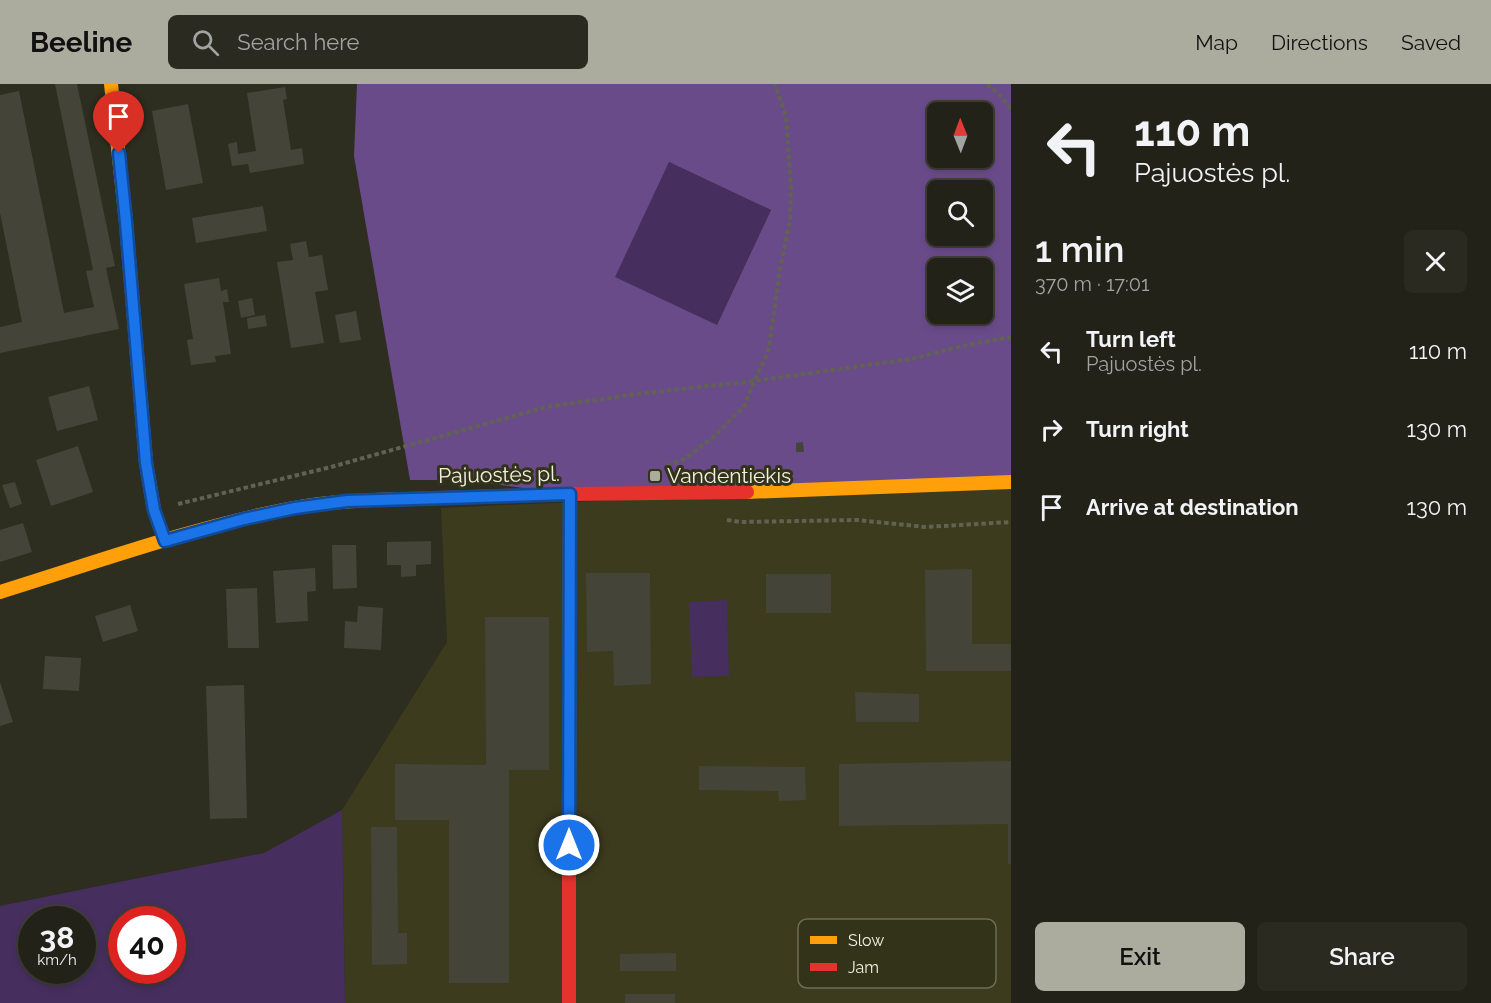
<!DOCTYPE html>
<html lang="en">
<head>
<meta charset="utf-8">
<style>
  body { margin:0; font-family:Raleway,sans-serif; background:#2a2a21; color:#f1f3f6; height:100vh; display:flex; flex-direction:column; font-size:22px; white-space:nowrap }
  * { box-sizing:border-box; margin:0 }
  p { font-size:20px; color:#a2a4a2 }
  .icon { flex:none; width:33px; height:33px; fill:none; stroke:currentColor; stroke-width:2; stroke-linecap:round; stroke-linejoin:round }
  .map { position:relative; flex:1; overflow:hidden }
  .sheet { display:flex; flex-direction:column; background:#222218; width:480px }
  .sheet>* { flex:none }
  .banner { background:#222218; color:#f1f3f6; overflow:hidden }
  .needle { width:39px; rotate:359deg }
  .buttons { position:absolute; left:927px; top:18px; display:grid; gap:12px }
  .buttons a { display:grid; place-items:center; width:66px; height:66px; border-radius:9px; background:#222218; box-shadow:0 3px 9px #0003,0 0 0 2px #3f3f37; font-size:30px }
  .speed { position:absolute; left:18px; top:822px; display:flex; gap:12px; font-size:30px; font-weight:700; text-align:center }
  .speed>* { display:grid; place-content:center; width:78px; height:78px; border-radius:50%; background:#222218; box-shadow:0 3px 9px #0003,0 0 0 2px #3f3f37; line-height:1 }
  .speed small { font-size:15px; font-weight:400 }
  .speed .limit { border:9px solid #d22; background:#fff; color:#111 }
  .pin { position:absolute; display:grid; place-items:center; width:51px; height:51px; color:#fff; margin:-62px -26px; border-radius:50% 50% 50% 0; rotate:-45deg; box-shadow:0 0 6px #0007 }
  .pin .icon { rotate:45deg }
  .me { position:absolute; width:66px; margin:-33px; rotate:0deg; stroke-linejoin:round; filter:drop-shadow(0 0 4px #0008) }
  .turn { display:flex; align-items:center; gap:21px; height:126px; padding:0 24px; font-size:27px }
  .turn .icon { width:78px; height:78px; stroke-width:2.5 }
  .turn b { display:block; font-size:42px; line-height:51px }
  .round { display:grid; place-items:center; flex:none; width:63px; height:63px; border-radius:9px; background:#2a2a21 }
  .overview { display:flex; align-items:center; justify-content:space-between; height:102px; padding:0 24px }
  h1 { font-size:36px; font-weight:600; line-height:45px }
  .cta { display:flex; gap:12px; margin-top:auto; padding:12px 24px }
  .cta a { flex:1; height:69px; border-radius:9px; background:#acac9e; color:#111; font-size:24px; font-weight:600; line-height:69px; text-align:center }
  .cta a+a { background:#2a2a21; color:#f1f3f6 }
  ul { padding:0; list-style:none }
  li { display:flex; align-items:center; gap:18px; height:78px; padding:0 24px }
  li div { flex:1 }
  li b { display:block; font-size:22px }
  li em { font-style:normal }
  header { display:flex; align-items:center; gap:36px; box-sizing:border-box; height:84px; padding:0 30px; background:#acac9e; color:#111 }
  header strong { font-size:28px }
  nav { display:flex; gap:33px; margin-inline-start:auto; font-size:21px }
  .search { width:420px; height:54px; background:#2a2a21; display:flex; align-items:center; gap:15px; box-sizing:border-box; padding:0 21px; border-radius:9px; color:#a2a4a2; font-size:22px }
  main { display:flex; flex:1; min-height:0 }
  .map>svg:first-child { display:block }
  .built { fill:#3c3b1d }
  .green { fill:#462f5e; fill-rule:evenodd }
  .forest { fill:#6a4b8a; fill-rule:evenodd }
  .building { fill:#444439 }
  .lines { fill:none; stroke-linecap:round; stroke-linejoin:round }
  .path { stroke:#626252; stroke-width:4; stroke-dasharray:4.5 3; stroke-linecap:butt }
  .slow { stroke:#ff9f0a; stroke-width:14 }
  .jam { stroke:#e5322d; stroke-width:14 }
  .route-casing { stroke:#114b97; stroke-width:15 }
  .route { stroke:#1a73e8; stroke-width:10 }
  .poi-dot { fill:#acac9e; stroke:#33331a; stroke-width:2 }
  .labels { text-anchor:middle; stroke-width:6; stroke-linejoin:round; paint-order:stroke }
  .street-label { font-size:21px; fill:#f0f1e2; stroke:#33331a }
  .poi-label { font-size:21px; fill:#f0f1e2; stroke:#33331a; text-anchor:start }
  .key { fill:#33331a; stroke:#6c6c56; stroke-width:1.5 }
  .key-label { font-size:16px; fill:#f0f1e2 }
</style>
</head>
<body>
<header>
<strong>Beeline</strong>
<div class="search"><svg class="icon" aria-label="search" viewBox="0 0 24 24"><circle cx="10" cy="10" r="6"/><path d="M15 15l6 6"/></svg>Search here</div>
<nav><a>Map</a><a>Directions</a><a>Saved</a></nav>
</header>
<main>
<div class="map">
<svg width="1011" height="919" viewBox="0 0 1011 919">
  <rect width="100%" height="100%" fill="#2d2d20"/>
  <path class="built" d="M1011 398V919H345L342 726 447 558 441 424Z"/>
  <path class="green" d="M669 78 771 126 717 241 614 193Z
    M727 516 729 592 692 593 689 518Z
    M342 726 345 919H0V822L264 769ZM32 836H82V886H32ZM122 836H172V886H122Z"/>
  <path class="forest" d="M357 0H1011V398L570 410 460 396H410L354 72ZM938 28H982V74H938ZM669 78 771 126 717 241 615 193ZM938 106H982V152H938ZM938 184H982V230H938Z"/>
  <path class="building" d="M55 0H77L115 182 106 184 119 245 0 269V243L22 238 0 129V11L19 7 64 229 94 223 86 187 93 186Z
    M285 3 287 15 283 16 291 66 302 64 304 80 250 89 248 80 232 82 228 60 237 58 238 70 256 67 247 9Z
    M188 20 203 99 166 106 152 27Z
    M263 122 267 147 196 159 192 134Z
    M306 157 309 173 322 171 328 206 315 208 324 259 291 264 277 178 293 176 290 160Z
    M219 194 221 207 227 205 229 218H223L231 270 215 272 216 278 191 281 187 256 193 255 184 200Z
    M252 214 255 231 241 234 238 217Z
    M356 227 361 256 340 259 335 231Z
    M265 231 267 242 248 245 247 234Z
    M89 302 98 336 57 347 48 313Z
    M803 358 804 368H796V359Z
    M78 362 93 408 51 422 36 376Z
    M15 398 22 420 10 424 2 401Z
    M23 439 32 468 0 478V446Z
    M431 457V480L416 481V492L401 493V481H387V458Z
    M332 461H356L357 504 333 505Z
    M315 484 316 507 307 508 308 537 276 539 273 487Z
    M972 485V560H1011V587H926L925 486Z
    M586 489H650L651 600 614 602 613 567 587 568Z
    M766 490H831V529H766Z
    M257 504 259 564H228L226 505Z
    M130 521 138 547 103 558 95 532Z
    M358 522 383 524 381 566 344 564 345 537 357 538Z
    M485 533H549V686H509V899H449V736H395V680L486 681Z
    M45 572 81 574 79 607 43 605Z
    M0 598 13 638 0 642Z
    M244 601 247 734 210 735 206 602Z
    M855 608 919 610V638H856Z
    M1011 677V780H1008V740L839 742V680Z
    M699 682 805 683 806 716 779 717 778 707 699 706Z
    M371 743H397L398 849H407V880L372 881Z
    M676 869V887H620V870Z
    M625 910H675V919H625Z"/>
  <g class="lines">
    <path class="path" d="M987 0 1000 11 1011 25
      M667 382 684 375 714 353 745 321 754 297 764 277 769 264 780 185 790 137 791 104 786 32 775 0
      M178 420 331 383 546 323 637 310 754 297 911 275 962 262 1011 253
      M727 436 741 438 857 436 925 443 1011 438"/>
    <path class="slow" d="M111 0 126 138 146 379 154 426 165 457
      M747 408 1011 398
      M0 508C97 478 194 443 293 424 331 417 369 416 407 415
      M569 720 570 410"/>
    <path class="jam" d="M407 415 570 410 747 408
      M569 919V720"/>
  </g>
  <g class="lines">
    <defs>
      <path id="route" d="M119 69 126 138 146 379 154 426 165 457 244 435 295 424 347 417 570 410 569 761"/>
    </defs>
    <use href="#route" class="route-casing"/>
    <use href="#route" class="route"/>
  </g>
  <rect class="poi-dot" x="649" y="386" width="12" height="12" rx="3"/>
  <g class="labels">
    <g class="street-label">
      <text transform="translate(499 391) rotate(-1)" y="7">Pajuostės pl.</text>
    </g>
    <g class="poi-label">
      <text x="667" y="399">Vandentiekis</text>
    </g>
  </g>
  <rect x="798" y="835" width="198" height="69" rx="9" class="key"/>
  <rect x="810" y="852" width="27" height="8" fill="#ff9f0a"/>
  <rect x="810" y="879" width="27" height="8" fill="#e5322d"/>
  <g class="key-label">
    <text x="848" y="862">Slow</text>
    <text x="848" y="889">Jam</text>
  </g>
</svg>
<div class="buttons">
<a><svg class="needle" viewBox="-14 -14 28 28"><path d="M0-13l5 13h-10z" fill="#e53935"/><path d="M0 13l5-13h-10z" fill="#a2a4a2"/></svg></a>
<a><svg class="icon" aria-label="search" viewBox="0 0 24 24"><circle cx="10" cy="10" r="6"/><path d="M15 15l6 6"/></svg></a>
<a><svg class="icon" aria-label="layers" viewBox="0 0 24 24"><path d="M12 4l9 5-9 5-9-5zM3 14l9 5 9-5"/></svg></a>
</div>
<div class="speed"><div>38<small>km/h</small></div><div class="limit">40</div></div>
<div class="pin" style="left:119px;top:69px;background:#d93025"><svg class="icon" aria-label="arrive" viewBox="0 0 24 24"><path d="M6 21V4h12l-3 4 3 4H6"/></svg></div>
<svg class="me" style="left:569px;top:761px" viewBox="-20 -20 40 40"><circle r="17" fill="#1a73e8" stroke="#fff" stroke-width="3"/><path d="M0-11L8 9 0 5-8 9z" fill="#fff"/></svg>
</div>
<section class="sheet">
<div class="banner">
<div class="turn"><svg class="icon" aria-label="left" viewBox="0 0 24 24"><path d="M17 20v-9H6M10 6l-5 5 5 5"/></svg><div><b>110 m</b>Pajuostės pl.</div></div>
</div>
<div class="overview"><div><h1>1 min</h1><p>370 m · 17:01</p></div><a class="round"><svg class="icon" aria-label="close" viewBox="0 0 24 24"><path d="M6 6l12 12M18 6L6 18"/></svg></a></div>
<ul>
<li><svg class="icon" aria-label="left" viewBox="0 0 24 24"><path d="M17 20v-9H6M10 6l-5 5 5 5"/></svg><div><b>Turn left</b><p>Pajuostės pl.</p></div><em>110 m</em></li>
<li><svg class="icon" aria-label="right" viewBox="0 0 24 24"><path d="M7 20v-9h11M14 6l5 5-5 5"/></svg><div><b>Turn right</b></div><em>130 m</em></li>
<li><svg class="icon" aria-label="arrive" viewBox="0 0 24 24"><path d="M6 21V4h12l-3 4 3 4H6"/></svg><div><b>Arrive at destination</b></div><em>130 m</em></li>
</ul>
<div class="cta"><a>Exit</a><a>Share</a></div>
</section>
</main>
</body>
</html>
